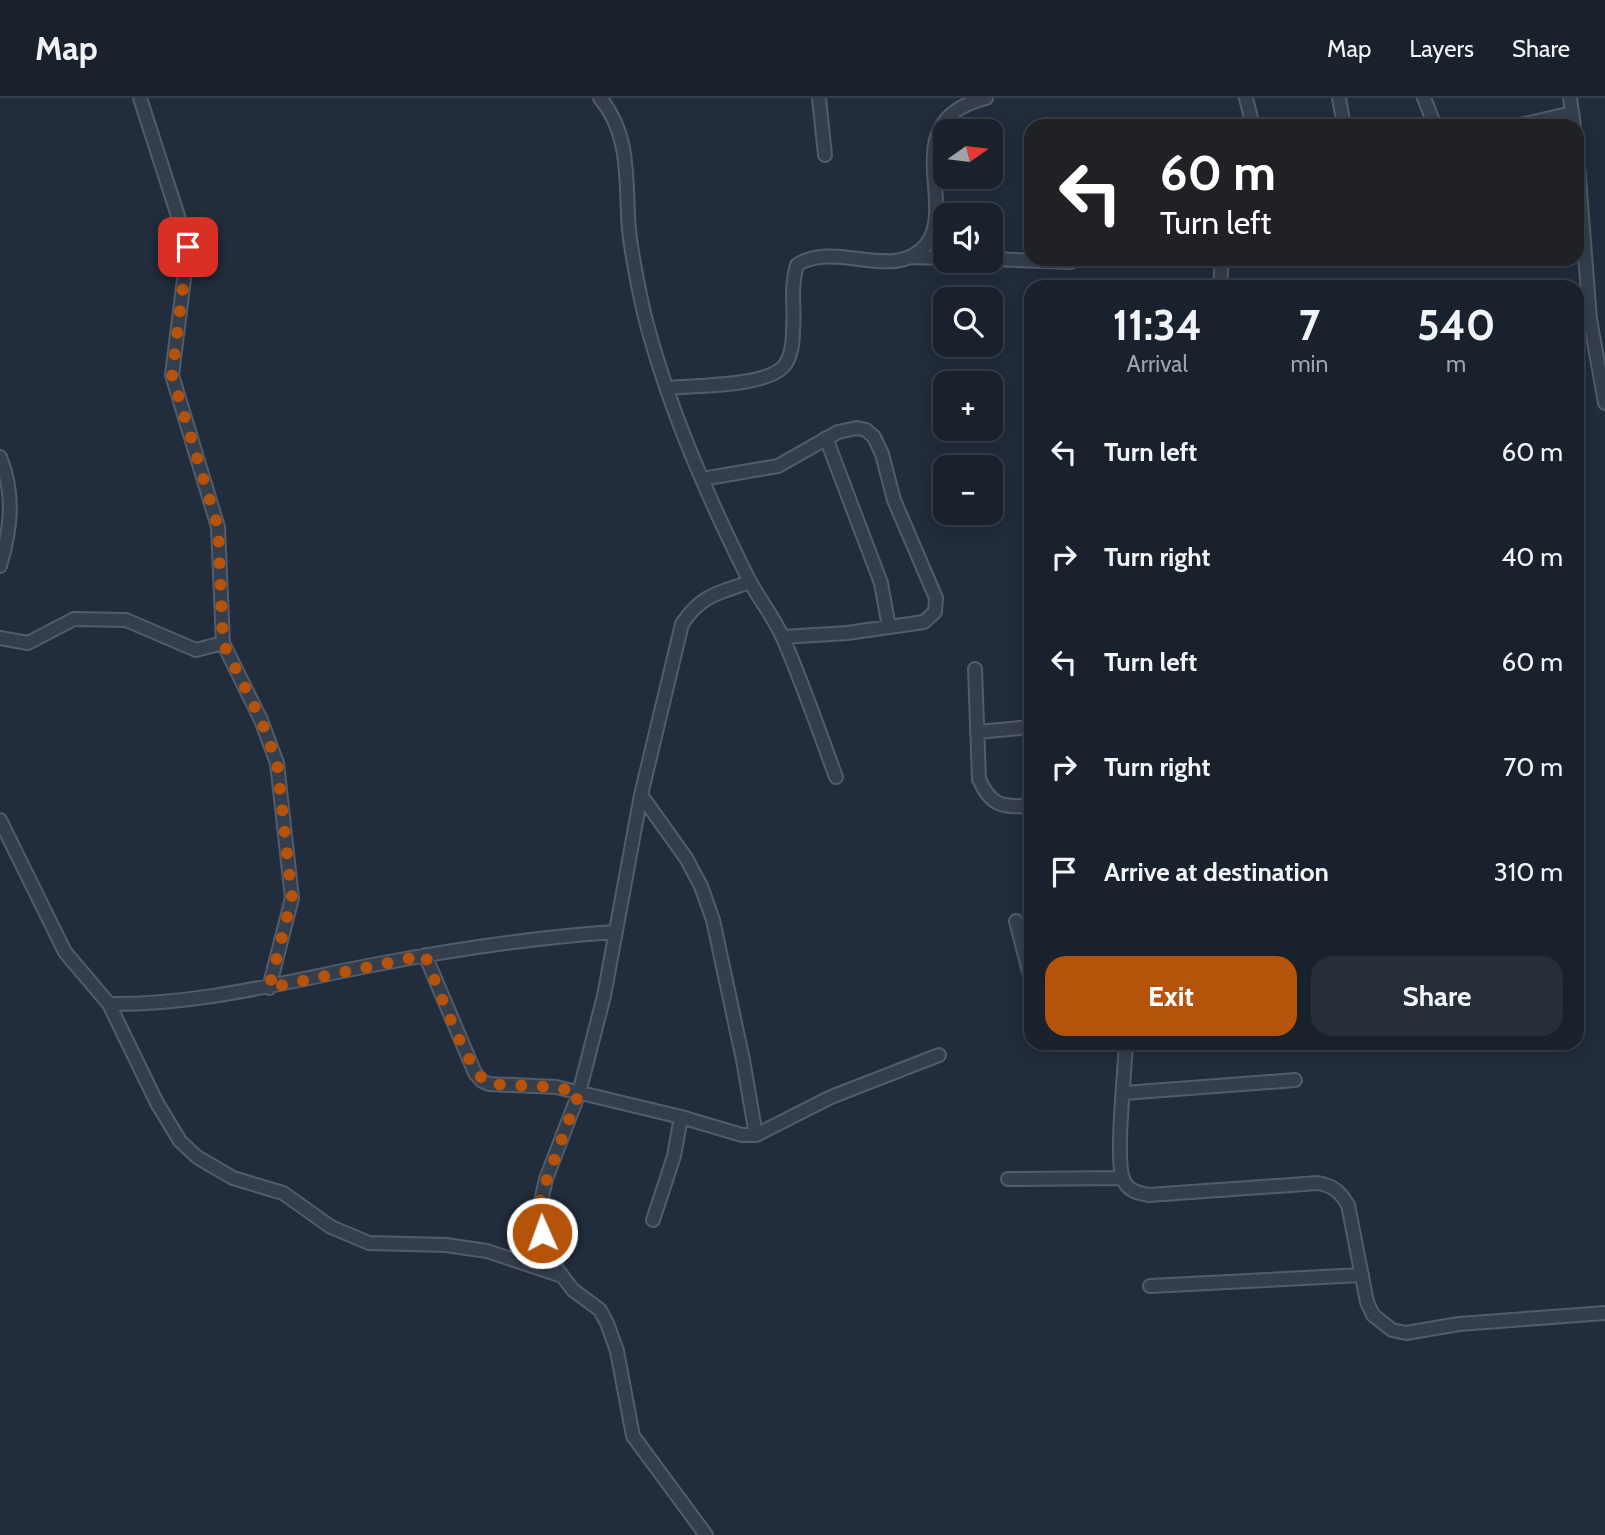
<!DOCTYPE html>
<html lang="en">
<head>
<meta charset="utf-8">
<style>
  body { margin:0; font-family:Cabin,sans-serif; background:#262e39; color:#f1f3f6; height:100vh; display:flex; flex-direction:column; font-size:26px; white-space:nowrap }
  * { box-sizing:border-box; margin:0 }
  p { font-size:23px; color:#9fa3aa }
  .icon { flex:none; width:38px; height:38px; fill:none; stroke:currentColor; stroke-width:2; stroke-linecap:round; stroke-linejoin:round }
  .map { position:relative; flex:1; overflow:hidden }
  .side { position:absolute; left:1024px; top:182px; width:560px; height:770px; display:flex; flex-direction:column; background:#19212d; border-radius:21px; box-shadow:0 4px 18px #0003,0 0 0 2px #373e49 }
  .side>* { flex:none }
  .top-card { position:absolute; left:1024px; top:21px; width:560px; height:147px; border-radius:21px; box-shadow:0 4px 18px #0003,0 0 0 2px #373e49; background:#202124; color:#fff; overflow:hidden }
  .needle { width:46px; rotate:76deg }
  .buttons { position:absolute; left:933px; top:21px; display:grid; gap:14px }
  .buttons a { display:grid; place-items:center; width:70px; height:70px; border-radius:14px; background:#19212d; box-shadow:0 4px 18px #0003,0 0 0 2px #373e49; font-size:35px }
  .pin { position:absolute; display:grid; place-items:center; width:60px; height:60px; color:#fff; margin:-30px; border-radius:14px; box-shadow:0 4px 10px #0006 }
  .me { position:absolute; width:77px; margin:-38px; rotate:358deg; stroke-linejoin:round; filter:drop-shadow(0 0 5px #0008) }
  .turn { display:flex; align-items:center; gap:24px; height:147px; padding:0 21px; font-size:32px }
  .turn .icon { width:91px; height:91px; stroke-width:2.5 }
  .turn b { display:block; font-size:49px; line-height:60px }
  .eta { display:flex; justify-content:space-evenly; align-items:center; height:119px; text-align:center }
  .eta b { font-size:42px; font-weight:700; line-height:49px }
  .button { display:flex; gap:14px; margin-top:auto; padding:14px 21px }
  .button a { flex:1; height:80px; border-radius:21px; background:#b45309; color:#fff; font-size:28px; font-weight:700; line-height:80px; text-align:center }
  .button a+a { background:#262e39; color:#f1f3f6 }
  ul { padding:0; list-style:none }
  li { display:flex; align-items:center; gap:21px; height:105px; padding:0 21px }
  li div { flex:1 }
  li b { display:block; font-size:26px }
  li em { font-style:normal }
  header { display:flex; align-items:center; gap:42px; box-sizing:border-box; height:98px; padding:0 35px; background:#19212d; border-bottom:2px solid #373e49 }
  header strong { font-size:33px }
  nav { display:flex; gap:38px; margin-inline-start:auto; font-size:24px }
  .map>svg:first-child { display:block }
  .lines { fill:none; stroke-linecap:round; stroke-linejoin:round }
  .minor-casing { stroke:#535c6a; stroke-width:16 }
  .minor { stroke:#353e4c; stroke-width:12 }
  .route { stroke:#b45309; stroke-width:12; stroke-dasharray:0 21.6 }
</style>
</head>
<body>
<header>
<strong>Map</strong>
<nav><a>Map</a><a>Layers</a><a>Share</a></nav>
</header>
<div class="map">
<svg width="1605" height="1437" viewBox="0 0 1605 1437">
  <rect width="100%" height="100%" fill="#212c3c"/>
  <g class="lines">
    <defs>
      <path id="minor" d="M140 0 188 149 172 277 218 429 223 545 261 622 277 665 292 800 269 890
        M600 0C632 38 625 86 629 132 632 159 638 188 644 215 667 306 705 393 746 476 757 499 773 517 783 540 803 586 819 633 836 679
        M819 0 825 57
        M1246 0 1253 28
        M1339 0 1344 28
        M1424 0 1435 28
        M1570 0 1574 28
        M1516 28 1572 15
        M1577 54 1590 221 1605 305
        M911 159 945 160
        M990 161 1071 164
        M1220 189 1222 161
        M1577 235 1590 221
        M668 290C696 287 765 289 784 268 792 258 793 244 793 232 795 209 790 189 797 167 835 142 894 184 925 148 960 108 893 23 986 0
        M826 340 881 485 889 529
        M0 359C15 396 11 431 0 468
        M702 381 778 368 838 334 857 330 866 332 874 339 882 356 894 402 936 500 935 514 924 524 847 535 783 539
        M0 540 28 545 74 521 126 522 196 552 223 545
        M975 571 979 681C991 709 1003 709 1031 708
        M977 634 1031 629
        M641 697 686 760 701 788 713 822 743 962 756 1037
        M0 722 65 854 109 906 157 1005 180 1043 197 1059 233 1080 283 1095 331 1129 369 1145 446 1147 487 1153 559 1177
        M1016 823 1031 881
        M425 857 475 975 482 983 489 986 556 989 681 1019 742 1037H756L831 999 939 957
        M109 906C201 907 288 883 378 866 457 851 536 839 616 834
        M1126 945C1125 973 1115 1059 1123 1081 1127 1092 1137 1095 1149 1097L1318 1085C1334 1088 1340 1094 1348 1107L1367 1204 1373 1217 1392 1232 1406 1235 1459 1226 1605 1215
        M1124 995 1295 982
        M1008 1081 1123 1080
        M653 1122 674 1058 681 1019
        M1150 1188 1362 1177
        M706 1437 633 1338 617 1253 607 1225 600 1212 573 1192 550 1162 539 1113 546 1081 579 995 604 898 641 697 682 526C701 497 718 495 750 484"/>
    </defs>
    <use href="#minor" class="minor-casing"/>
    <use href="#minor" class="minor"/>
  </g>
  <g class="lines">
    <path class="route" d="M188 149 172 277 218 429 223 545 261 622 277 665 292 800 269 890 425 857C435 882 469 978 489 986L556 989 579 995 541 1097 539 1113 542 1135"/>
  </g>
</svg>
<div class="buttons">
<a><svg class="needle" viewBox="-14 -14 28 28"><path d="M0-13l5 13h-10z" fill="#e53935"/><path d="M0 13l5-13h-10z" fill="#9fa3aa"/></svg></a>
<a><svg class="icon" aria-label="sound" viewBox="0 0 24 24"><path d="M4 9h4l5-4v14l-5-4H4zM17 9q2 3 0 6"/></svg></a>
<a><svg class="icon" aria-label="search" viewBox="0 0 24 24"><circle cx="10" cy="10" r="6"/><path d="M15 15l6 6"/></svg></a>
<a>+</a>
<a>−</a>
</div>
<div class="pin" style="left:188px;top:149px;background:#d93025"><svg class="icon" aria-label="arrive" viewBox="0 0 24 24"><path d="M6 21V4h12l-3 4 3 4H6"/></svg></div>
<svg class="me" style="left:542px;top:1135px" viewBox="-20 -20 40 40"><circle r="17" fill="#b45309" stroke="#fff" stroke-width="3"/><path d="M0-11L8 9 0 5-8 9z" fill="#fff"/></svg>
<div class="top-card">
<div class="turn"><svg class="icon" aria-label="left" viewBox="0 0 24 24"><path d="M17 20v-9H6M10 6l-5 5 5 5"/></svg><div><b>60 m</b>Turn left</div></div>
</div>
<section class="side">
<div class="eta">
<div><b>11:34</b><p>Arrival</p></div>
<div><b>7</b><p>min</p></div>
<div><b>540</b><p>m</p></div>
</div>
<ul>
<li><svg class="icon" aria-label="left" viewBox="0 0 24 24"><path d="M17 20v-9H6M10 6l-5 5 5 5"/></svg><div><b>Turn left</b></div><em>60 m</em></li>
<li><svg class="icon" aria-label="right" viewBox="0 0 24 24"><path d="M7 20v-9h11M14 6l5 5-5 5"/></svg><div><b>Turn right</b></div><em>40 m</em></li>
<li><svg class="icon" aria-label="left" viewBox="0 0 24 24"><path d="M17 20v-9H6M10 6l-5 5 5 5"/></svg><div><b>Turn left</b></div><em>60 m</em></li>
<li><svg class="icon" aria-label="right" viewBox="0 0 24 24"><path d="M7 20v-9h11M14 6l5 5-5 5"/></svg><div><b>Turn right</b></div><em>70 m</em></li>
<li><svg class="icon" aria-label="arrive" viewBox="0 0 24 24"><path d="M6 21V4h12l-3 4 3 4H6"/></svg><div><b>Arrive at destination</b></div><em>310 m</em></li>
</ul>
<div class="button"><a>Exit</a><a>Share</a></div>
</section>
</div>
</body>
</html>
